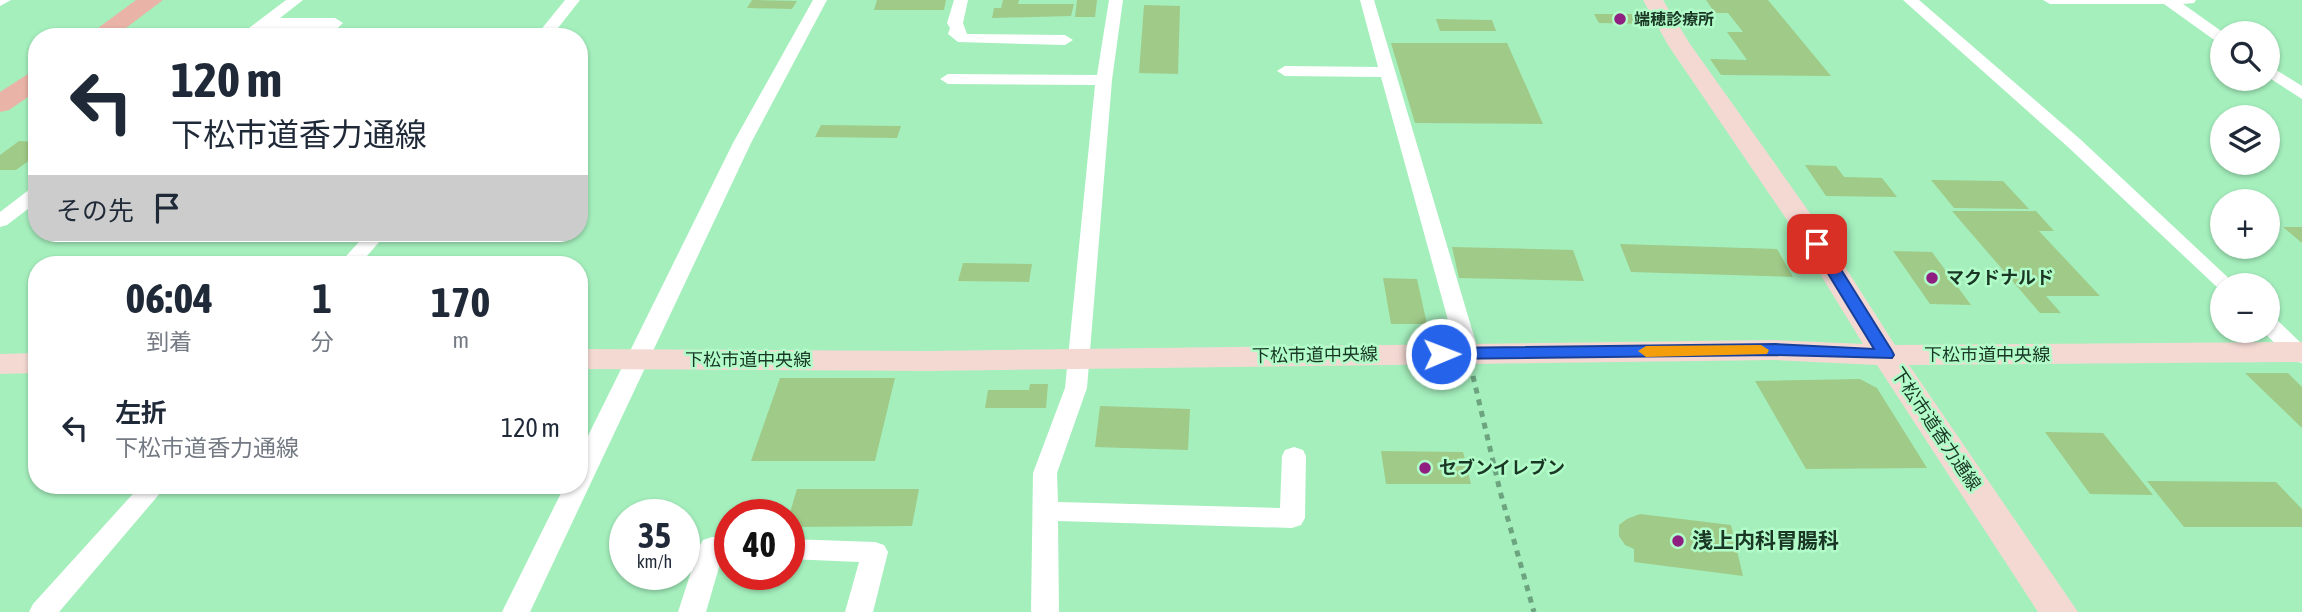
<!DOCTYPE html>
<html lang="ja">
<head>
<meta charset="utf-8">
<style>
  body { margin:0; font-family:"Asap Condensed","Noto Sans JP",sans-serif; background:#f6f6f7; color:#1f2937; height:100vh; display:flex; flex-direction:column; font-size:26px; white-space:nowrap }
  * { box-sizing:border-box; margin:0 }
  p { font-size:23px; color:#747a83 }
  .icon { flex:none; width:38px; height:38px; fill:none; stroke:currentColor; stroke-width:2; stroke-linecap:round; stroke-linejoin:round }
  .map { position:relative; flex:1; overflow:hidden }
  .side { position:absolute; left:28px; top:256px; width:560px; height:238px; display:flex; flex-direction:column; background:#fff; border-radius:28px; box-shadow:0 2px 5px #0004 }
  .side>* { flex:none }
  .hud { position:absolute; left:28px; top:28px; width:560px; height:214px; border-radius:28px; box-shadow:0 2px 5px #0004; background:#fff; color:#1f2937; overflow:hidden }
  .buttons { position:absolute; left:2210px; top:21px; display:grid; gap:14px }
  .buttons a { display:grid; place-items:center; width:70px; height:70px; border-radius:50%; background:#fff; box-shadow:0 2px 5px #0004; font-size:35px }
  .speed { position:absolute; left:609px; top:499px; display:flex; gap:14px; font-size:35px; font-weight:700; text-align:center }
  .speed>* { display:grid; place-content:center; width:91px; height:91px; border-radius:50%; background:#fff; box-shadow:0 2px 5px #0004; line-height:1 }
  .speed small { font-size:18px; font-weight:400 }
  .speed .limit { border:10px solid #d22; background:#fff; color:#111 }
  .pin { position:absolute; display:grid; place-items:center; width:60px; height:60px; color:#fff; margin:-30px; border-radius:14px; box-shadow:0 4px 10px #0006 }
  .me { position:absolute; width:77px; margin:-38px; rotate:89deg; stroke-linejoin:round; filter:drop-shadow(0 0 5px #0008) }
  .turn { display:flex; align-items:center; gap:24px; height:147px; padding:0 28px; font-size:32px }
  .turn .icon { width:91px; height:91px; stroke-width:2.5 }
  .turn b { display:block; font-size:49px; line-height:60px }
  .then { display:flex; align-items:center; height:66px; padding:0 28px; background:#0003; gap:14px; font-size:26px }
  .eta { display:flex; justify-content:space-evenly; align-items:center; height:119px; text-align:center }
  .eta b { font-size:42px; font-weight:700; line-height:49px }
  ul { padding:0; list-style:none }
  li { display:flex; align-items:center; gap:21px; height:105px; padding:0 28px }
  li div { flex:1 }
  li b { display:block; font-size:26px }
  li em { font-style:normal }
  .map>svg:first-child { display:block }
  .building { fill:#a0ca87 }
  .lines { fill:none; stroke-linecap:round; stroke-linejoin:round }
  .path { stroke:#6ca47f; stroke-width:5; stroke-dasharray:6 6; stroke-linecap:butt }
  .street { fill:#fff; fill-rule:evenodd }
  .secondary { fill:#f4d9d3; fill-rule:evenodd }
  .primary { fill:#eab3a7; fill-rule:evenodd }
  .route { fill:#2563eb; stroke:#184099; stroke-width:2 }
  .slow { fill:#f59e0b }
  .poi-dot { fill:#8f1f80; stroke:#b2fcc9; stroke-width:2.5 }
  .labels { text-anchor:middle; stroke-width:5; stroke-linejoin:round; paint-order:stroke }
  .far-poi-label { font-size:16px; font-weight:bold; fill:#193724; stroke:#b2fcc9; text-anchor:start }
  .poi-label { font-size:18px; font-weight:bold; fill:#193724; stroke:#b2fcc9; text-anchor:start }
  .street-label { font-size:18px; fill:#193724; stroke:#b2fcc9 }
  .near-poi-label { font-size:21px; font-weight:bold; fill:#193724; stroke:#b2fcc9; text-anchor:start }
</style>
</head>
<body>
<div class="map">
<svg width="2302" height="612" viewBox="0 0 2302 612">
  <rect width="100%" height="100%" fill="#a5efbd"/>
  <path class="building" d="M752 0 797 1 792 9 747 8Z
    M877 0H946L944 10H874Z
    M1003 0H1019L1018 4H1074L1071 16 992 18 994 8H1001Z
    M1077 0H1097L1095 17H1075Z
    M1706 0H1768L1831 76 1721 75 1710 59 1747 60 1727 32H1743L1728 13H1715Z
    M1144 5 1180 6 1178 74 1139 73Z
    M1594 14H1641L1646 24 1599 23Z
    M1436 19 1492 20 1496 31H1440Z
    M135 32 188 34 184 37H128Z
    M1391 43H1507L1543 124 1415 123Z
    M821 125 901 126 897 138 815 137Z
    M19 141 37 142V155L16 170H0V155Z
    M1805 165 1836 166 1844 177 1882 178 1897 197 1826 196Z
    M1931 180 2003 181 2029 209 1954 208Z
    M1952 211H2036L2054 231H2039L2100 296H2046L2061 313H2040Z
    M2283 227H2302V243Z
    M1620 244 1777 249 1793 277 1631 272Z
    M1452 247 1573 250 1584 281 1459 278Z
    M1893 251 1932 252 1971 305 1930 304Z
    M963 263 1032 264 1029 282 958 281Z
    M1383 278 1417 279 1427 324H1391Z
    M2245 373H2288L2302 387V428Z
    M780 378H895L875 461H751Z
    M1860 379 1877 388 1927 468 1806 469 1755 381Z
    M1030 384H1048L1046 408H985L988 390H1029Z
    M1100 406 1190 409 1188 450 1095 447Z
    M2045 432 2103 433 2153 495 2090 494Z
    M1381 451 1463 452 1471 484H1386Z
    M2147 481 2276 482 2302 509V527H2184Z
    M797 489H919L912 526 789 527V516Z
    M1640 514 1731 525 1743 576 1634 562V549L1625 545 1619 536V525L1627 519Z"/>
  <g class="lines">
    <path class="path" d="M1473 376 1500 491 1534 612"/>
    <path class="street" d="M0 0H11L0 6Z
      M286 0H303L280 18H335L343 23 328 37H310L320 28H268L255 37H237Z
      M565 0H580L551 37H535Z
      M813 0H827L751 143 530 612H502L565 485H579V454L733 143Z
      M954 0H968L963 23 967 34 1065 35 1073 40 1065 45 958 42 948 34 950 28 947 23Z
      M1109 0H1123L1112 80 1087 388 1057 473 1058 502 1280 508 1282 456 1285 450 1294 447 1303 450 1306 456 1305 518 1301 525 1292 528 1058 521 1059 612H1031L1033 473 1065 388 1095 85 948 84 940 79 948 74 1097 75Z
      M1360 0H1374L1479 353 1476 358 1468 360 1460 358 1457 353 1381 77 1285 76 1277 71 1285 66 1378 67Z
      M1903 0H1919L2080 139 2236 285H2222V290L2219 289 2068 147Z
      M2043 0H2196L2194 3 2183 4 2224 33 2222 44 2217 42 2164 4H2050Z
      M2268 65 2302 86V99L2268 77Z
      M37 187V202L7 225 0 227V212L30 189Z
      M367 233H387L360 264H339Z
      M2268 317 2276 319 2302 344V363L2294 361 2262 331H2268Z
      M141 485H167L59 612H29L33 604Z
      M712 537H730V557H722L706 612H678L699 547 703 540Z
      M789 539 875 542 884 545 888 552 873 612H845L859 562 789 559Z"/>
    <path class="secondary" d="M1643 0H1663L1690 44 1817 223 1895 345 2302 342V362L1909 365 2078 612H2038L1877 365 1775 360 928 371 579 369V349L928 351 1775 340 1863 344 1789 223 1668 45Z
      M37 353V373L0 374V354Z"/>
    <path class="primary" d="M136 0H163L114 37H86Z
      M37 71V91L9 110 0 112V92L28 74Z"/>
  </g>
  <path class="route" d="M1817 240 1825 244 1892 351 1894 355 1892 358 1775 355 1441 359 1433 354 1441 348 1775 344 1874 349 1810 244Z"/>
  <path class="slow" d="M1761 345 1769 350 1767 354 1646 357 1638 351 1646 346Z"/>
  <g class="poi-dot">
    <circle cx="1620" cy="19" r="7"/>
    <circle cx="1932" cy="278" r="7"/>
    <circle cx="1425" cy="468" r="7"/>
    <circle cx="1678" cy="541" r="7"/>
  </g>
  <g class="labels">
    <g class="far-poi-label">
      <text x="1634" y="25">端穂診療所</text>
    </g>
    <g class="poi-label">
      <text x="1946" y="284">マクドナルド</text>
      <text x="1439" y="474">セブンイレブン</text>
    </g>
    <g class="street-label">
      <text transform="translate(1315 355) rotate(-1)" y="6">下松市道中央線</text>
      <text x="1987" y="361">下松市道中央線</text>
      <text x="748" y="366">下松市道中央線</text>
      <text transform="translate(1936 429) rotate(56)" y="6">下松市道香力通線</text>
    </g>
    <g class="near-poi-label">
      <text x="1692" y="548">浅上内科胃腸科</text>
    </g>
  </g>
</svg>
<div class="buttons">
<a><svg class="icon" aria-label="search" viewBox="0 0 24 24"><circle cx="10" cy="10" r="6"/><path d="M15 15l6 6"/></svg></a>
<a><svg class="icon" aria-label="layers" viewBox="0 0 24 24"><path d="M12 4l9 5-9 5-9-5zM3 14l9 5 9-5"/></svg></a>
<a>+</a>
<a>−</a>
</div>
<div class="speed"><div>35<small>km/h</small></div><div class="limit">40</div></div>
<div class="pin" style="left:1817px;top:244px;background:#d93025"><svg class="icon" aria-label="arrive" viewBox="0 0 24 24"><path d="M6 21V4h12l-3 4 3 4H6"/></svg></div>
<svg class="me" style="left:1441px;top:354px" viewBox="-20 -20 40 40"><circle r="17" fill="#2563eb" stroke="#fff" stroke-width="3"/><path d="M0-11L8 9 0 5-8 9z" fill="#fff"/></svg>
<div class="hud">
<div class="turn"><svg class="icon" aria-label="left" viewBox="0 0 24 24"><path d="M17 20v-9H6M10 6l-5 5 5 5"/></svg><div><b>120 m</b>下松市道香力通線</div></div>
<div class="then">その先<svg class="icon" aria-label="arrive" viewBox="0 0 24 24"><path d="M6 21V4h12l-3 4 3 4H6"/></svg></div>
</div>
<section class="side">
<div class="eta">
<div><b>06:04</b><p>到着</p></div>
<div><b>1</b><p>分</p></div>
<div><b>170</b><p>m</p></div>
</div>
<ul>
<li><svg class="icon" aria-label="left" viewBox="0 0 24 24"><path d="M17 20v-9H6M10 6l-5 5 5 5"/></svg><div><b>左折</b><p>下松市道香力通線</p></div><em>120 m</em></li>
</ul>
</section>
</div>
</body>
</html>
